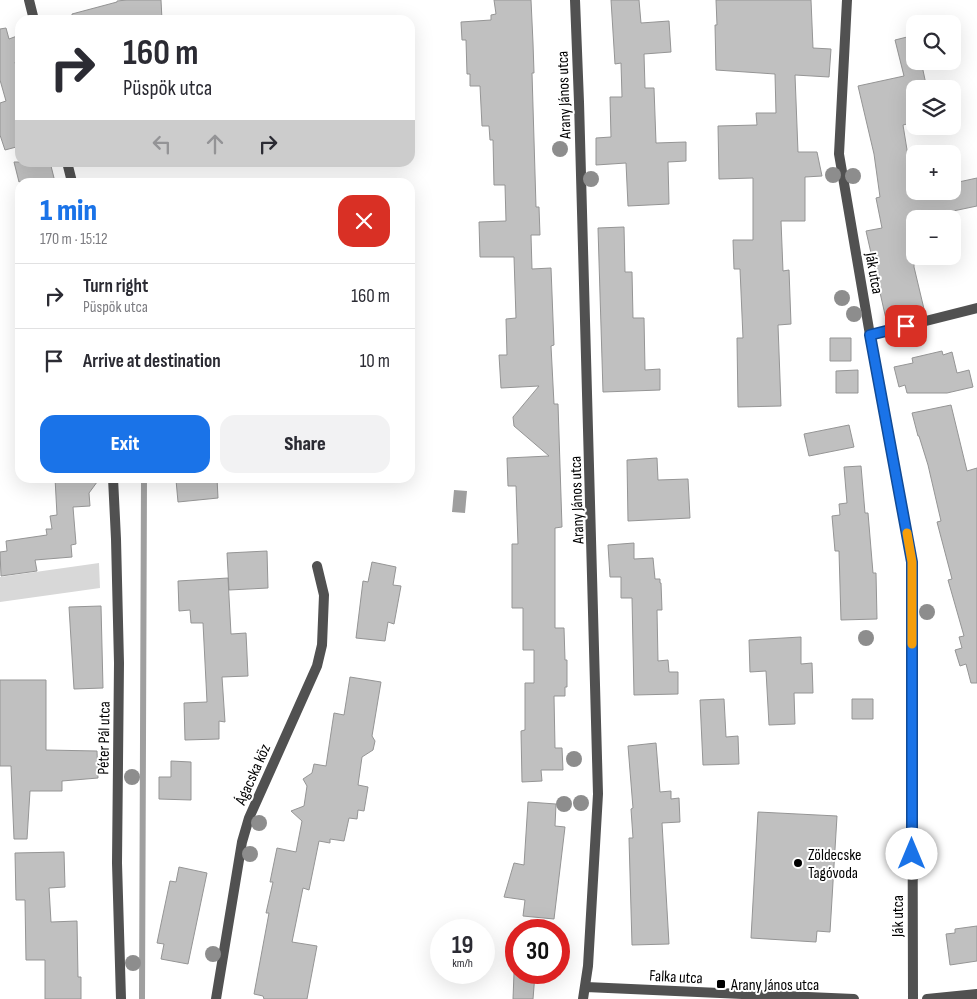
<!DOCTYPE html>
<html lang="en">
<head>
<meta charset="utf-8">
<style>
  body { margin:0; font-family:"Sofia Sans Condensed",sans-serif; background:#f2f2f3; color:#2b2b33; height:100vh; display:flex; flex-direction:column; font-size:19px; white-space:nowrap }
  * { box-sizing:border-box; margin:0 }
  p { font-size:16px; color:#7c7c81 }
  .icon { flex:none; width:28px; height:28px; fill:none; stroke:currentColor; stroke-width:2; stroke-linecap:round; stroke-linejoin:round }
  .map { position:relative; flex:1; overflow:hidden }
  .sheet { position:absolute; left:15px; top:178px; width:400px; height:305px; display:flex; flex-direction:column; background:#fff; border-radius:15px; box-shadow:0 5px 20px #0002 }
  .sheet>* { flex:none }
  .guide { position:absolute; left:15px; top:15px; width:400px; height:152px; border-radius:15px; box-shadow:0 5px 20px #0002; background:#fff; color:#2b2b33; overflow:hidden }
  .buttons { position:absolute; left:906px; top:15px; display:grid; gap:10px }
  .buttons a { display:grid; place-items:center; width:55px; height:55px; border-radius:10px; background:#fff; box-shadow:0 5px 20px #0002; font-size:25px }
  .speed { position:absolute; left:430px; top:919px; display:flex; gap:10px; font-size:25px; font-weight:700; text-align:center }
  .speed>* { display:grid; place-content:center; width:65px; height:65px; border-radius:50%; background:#fff; box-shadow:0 5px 20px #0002; line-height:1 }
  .speed small { font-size:12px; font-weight:400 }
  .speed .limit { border:8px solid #d22; background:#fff; color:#111 }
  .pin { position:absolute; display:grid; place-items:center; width:42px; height:42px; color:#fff; margin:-21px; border-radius:10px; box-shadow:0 2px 8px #0006 }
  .me { position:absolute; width:55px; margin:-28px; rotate:0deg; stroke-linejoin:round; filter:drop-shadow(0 0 4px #0008) }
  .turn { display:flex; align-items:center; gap:18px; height:105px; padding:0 25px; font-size:22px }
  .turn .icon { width:65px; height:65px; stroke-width:2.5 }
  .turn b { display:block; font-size:35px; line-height:42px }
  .lanes { display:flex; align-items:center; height:48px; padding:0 25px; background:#0003; justify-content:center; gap:25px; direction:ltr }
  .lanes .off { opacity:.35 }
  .round { display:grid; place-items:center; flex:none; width:52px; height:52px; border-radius:15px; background:#f2f2f3 }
  .overview { display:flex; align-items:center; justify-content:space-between; height:85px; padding:0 25px }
  h1 { font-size:30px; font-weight:800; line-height:38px; color:#1a73e8 }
  .primary-button { display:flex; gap:10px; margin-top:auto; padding:10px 25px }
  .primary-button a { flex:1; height:58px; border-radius:15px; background:#1a73e8; color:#fff; font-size:20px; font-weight:800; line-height:58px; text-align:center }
  .primary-button a+a { background:#f2f2f3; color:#2b2b33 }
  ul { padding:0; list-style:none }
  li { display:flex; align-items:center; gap:15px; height:65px; padding:0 25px; border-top:1px solid #e1e1e2 }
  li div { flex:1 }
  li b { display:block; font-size:19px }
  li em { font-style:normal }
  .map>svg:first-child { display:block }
  .green { fill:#d8d8d8 }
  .water { fill:#9f9f9f }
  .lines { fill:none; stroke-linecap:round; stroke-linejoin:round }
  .stream { stroke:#9f9f9f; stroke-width:6 }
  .building { fill:#c0c0c0; stroke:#959595 }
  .street { stroke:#515151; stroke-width:10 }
  .tree { fill:#8d8d8d }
  .route-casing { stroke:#114b97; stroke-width:12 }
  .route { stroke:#1a73e8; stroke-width:9 }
  .slow { stroke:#f59e0b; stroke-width:9 }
  .poi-dot { fill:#000; stroke:#fff; stroke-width:2 }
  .labels { text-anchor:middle; stroke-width:4; stroke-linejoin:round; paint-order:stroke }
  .street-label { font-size:16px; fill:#000; stroke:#fff }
  .poi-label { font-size:16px; fill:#000; stroke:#fff; text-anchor:start }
</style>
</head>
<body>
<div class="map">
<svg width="977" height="999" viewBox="0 0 977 999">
  <rect width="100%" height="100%" fill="#fff"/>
  <path class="green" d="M99 563 100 588 0 602V577Z"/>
  <path class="water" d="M454 490 467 491 465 513 452 512Z"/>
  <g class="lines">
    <path class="stream" d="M142 999 144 478"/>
  </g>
  <path class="building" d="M127 0H161L162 20H72V14L117 2V1Z
    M494 0H531L533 43 534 73H532L536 207H539L540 235H531L532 269 551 268 554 345 551 346 554 404H558L562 527 555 528V628H564L565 660H567V687H565V696H554L555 748H562L563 770H541L542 781 522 782 521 731 525 730V683H534V650H523V608H512V544H518L516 486H508L507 458 549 456 514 426 513 417 539 386 501 388 499 355H507L506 319 516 318 514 257H480L479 222 506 221 505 185H494L493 140H490L489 126H482L480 86H470V74H467L466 40H462L461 22 491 20V15L496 14Z
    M611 0H639L641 23 669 21 671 52 644 54 645 88H654L656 143 686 142V161L668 162 669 204 628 206 626 163 596 165V138L611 137 610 97H622L621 63 615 64Z
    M716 0H811L813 48 831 49 829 77 795 75 798 152H817L822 176 805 177V221H781L783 271 789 270 791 324 778 325 781 406 738 407 737 338H743L740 269H734L733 240H753V178L719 179 718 126 757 125 756 113H776L775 74 716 70 715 25H717Z
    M6 28 9 39 17 36 20 47V60L15 62 20 82V146L5 150 0 135V103L6 101 0 80V29Z
    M915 35V61H921L927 89H915V122L903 125 908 156 915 155V196L952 191 956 190 954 183 977 178V206L915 219 914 267 924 309 886 319 866 231 882 228 876 198 880 197 874 154 858 86 904 76 895 40Z
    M14 162H50L55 182H19Z
    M624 227 625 272H632L633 318H644L645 370 660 369V390L603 392 598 228Z
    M830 338H851V361H830Z
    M942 351 943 355 952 352 957 373 969 370 973 387 947 393H907L905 385 899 387 894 367 913 363 912 358Z
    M858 370V393H836V371Z
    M951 405 967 471 977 468V683H971L966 664 960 666 955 650 962 648 959 637 964 636 948 580 952 579 937 522 941 521 928 465 919 436H918L912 413Z
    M849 425 854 447 809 456 804 434Z
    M657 458 658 480 688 479 690 518 628 521 627 460Z
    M861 466 865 513H868L873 573H876L877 619 841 620 839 551H835L832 516 840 515 839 504 847 503 844 467Z
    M55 478H100L89 493 90 506 73 507 76 544 71 545 72 557 35 560 37 571 1 576 0 552 7 551 6 541 47 535 46 529H52L50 516 57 515Z
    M200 478H217L218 498 178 502 176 480Z
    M634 543V559L653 558 655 579H660V583H661L662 610H657L658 661 668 660 669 672H678V694L634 695 632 598H621V577H610L608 545Z
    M267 551 268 588 229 590 227 553Z
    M372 562 396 567 393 585 401 586 394 624 388 622 385 641 356 638 363 581 368 582Z
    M228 578 231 634 246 633 248 676 222 677 225 722 219 721V739L185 740 184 703 207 702 203 623H191L190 610 179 611 178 581Z
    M101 606 103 688 74 689 69 607Z
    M801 637V664L812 663 813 693H794L795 724 769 725 766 671 750 672 749 640Z
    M350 677 381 682 372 736 375 741 373 750 362 757 358 785 368 787 364 811 358 810 357 819 349 818 344 841 330 839V843L319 841 309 890 303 888 292 942 317 946 307 999H264L263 996 254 994 269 913H266L273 882H270L277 848 296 852 302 821 291 811 304 806 307 786 303 779 312 773 314 764 326 766 334 713 344 715Z
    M0 680H46V750L97 751 98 778 62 781V791H30L27 839H14L11 766H0Z
    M724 699 726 737 738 736 739 764 703 765 700 700Z
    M852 699H873V719H852Z
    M656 743 660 792 671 791V799L679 798 680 822 662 823 669 944 632 945 629 838H633L631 809 633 808 628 746Z
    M171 761 191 762V800L159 799V777H171Z
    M528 802 556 804 555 826 565 827 554 919 523 916 525 900 504 897 514 863 524 865Z
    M758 812 837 816 830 932 817 931 816 942 751 938Z
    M64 852 65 887 49 888 51 922 77 921 78 977H81V999H45V960H26L25 900H16L15 853Z
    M179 867 207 873 188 964 161 959 164 944 157 943 170 881 176 882Z
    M977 926V961L950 965 946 934 955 933V929Z
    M514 973 535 974 533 999H513Z"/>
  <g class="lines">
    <path class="street" d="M29 0 34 20
      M575 0 579 102 598 794 588 966 583 999
      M847 0 839 154 870 335 912 562 913 999
      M67 162 72 182
      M870 335 977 308
      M113 478 116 539 119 663 117 863 121 999
      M586 987 854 999
      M216 999 242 842 249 818 317 666 322 645 324 595 317 566
      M927 999 977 994"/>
  </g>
  <g class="tree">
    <circle cx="560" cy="149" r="8"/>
    <circle cx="833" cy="175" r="8"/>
    <circle cx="853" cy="176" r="8"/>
    <circle cx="591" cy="179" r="8"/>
    <circle cx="842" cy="298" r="8"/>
    <circle cx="854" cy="314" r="8"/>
    <circle cx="927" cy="612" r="8"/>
    <circle cx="866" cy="638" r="8"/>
    <circle cx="574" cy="759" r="8"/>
    <circle cx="132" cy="777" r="8"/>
    <circle cx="581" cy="803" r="8"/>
    <circle cx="564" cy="804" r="8"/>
    <circle cx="259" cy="823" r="8"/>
    <circle cx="250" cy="854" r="8"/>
    <circle cx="213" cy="954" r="8"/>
    <circle cx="133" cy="963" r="8"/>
  </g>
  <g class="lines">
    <defs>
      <path id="route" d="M906 326 870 335 912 562V854"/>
    </defs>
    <use href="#route" class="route-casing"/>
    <use href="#route" class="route"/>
    <path class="slow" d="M907 533 912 562V644"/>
  </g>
  <g class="poi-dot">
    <circle cx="798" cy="863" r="5"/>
    <rect x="716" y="979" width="10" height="10" rx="2.5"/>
  </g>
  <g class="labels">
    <g class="street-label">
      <text transform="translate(563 95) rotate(-92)" y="6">Arany János utca</text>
      <text transform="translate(875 273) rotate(80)" y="6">Ják utca</text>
      <text transform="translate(576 500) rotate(-92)" y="6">Arany János utca</text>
      <text transform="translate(103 738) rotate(-89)" y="6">Péter Pál utca</text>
      <text transform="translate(252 774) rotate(-66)" y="6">Ágacska köz</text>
      <text transform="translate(897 916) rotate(-90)" y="6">Ják utca</text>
      <text transform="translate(676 976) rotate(3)" y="6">Falka utca</text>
    </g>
    <g class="poi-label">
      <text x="808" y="860">Zöldecske<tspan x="808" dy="18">Tagóvoda</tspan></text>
      <text x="731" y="990">Arany János utca</text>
    </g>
  </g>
</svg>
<div class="buttons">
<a><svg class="icon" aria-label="search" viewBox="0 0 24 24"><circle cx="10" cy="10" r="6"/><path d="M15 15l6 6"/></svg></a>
<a><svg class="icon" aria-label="layers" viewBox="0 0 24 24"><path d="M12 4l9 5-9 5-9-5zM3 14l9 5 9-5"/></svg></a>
<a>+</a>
<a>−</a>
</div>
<div class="speed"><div>19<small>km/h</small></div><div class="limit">30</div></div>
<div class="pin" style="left:906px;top:326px;background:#d93025"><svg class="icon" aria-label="arrive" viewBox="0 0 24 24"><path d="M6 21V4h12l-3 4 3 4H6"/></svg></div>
<svg class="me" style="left:912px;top:854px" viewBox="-20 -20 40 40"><circle r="19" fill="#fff"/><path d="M0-13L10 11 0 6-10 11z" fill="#1a73e8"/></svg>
<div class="guide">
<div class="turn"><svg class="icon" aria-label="right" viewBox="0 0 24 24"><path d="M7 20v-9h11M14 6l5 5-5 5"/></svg><div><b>160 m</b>Püspök utca</div></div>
<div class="lanes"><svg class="icon off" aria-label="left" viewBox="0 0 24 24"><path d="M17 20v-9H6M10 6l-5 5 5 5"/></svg><svg class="icon off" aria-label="ahead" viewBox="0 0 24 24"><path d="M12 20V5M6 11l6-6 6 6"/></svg><svg class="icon" aria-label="right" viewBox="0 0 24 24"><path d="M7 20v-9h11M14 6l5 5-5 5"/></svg></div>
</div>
<section class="sheet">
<div class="overview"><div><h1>1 min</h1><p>170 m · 15:12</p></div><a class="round" style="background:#d93025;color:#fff"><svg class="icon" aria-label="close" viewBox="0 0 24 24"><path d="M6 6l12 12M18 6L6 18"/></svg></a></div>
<ul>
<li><svg class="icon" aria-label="right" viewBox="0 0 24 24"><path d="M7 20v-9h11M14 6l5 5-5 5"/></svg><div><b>Turn right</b><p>Püspök utca</p></div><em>160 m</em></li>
<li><svg class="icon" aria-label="arrive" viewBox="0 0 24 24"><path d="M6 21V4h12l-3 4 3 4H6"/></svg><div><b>Arrive at destination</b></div><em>10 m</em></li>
</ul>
<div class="primary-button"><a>Exit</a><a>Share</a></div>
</section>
</div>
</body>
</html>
